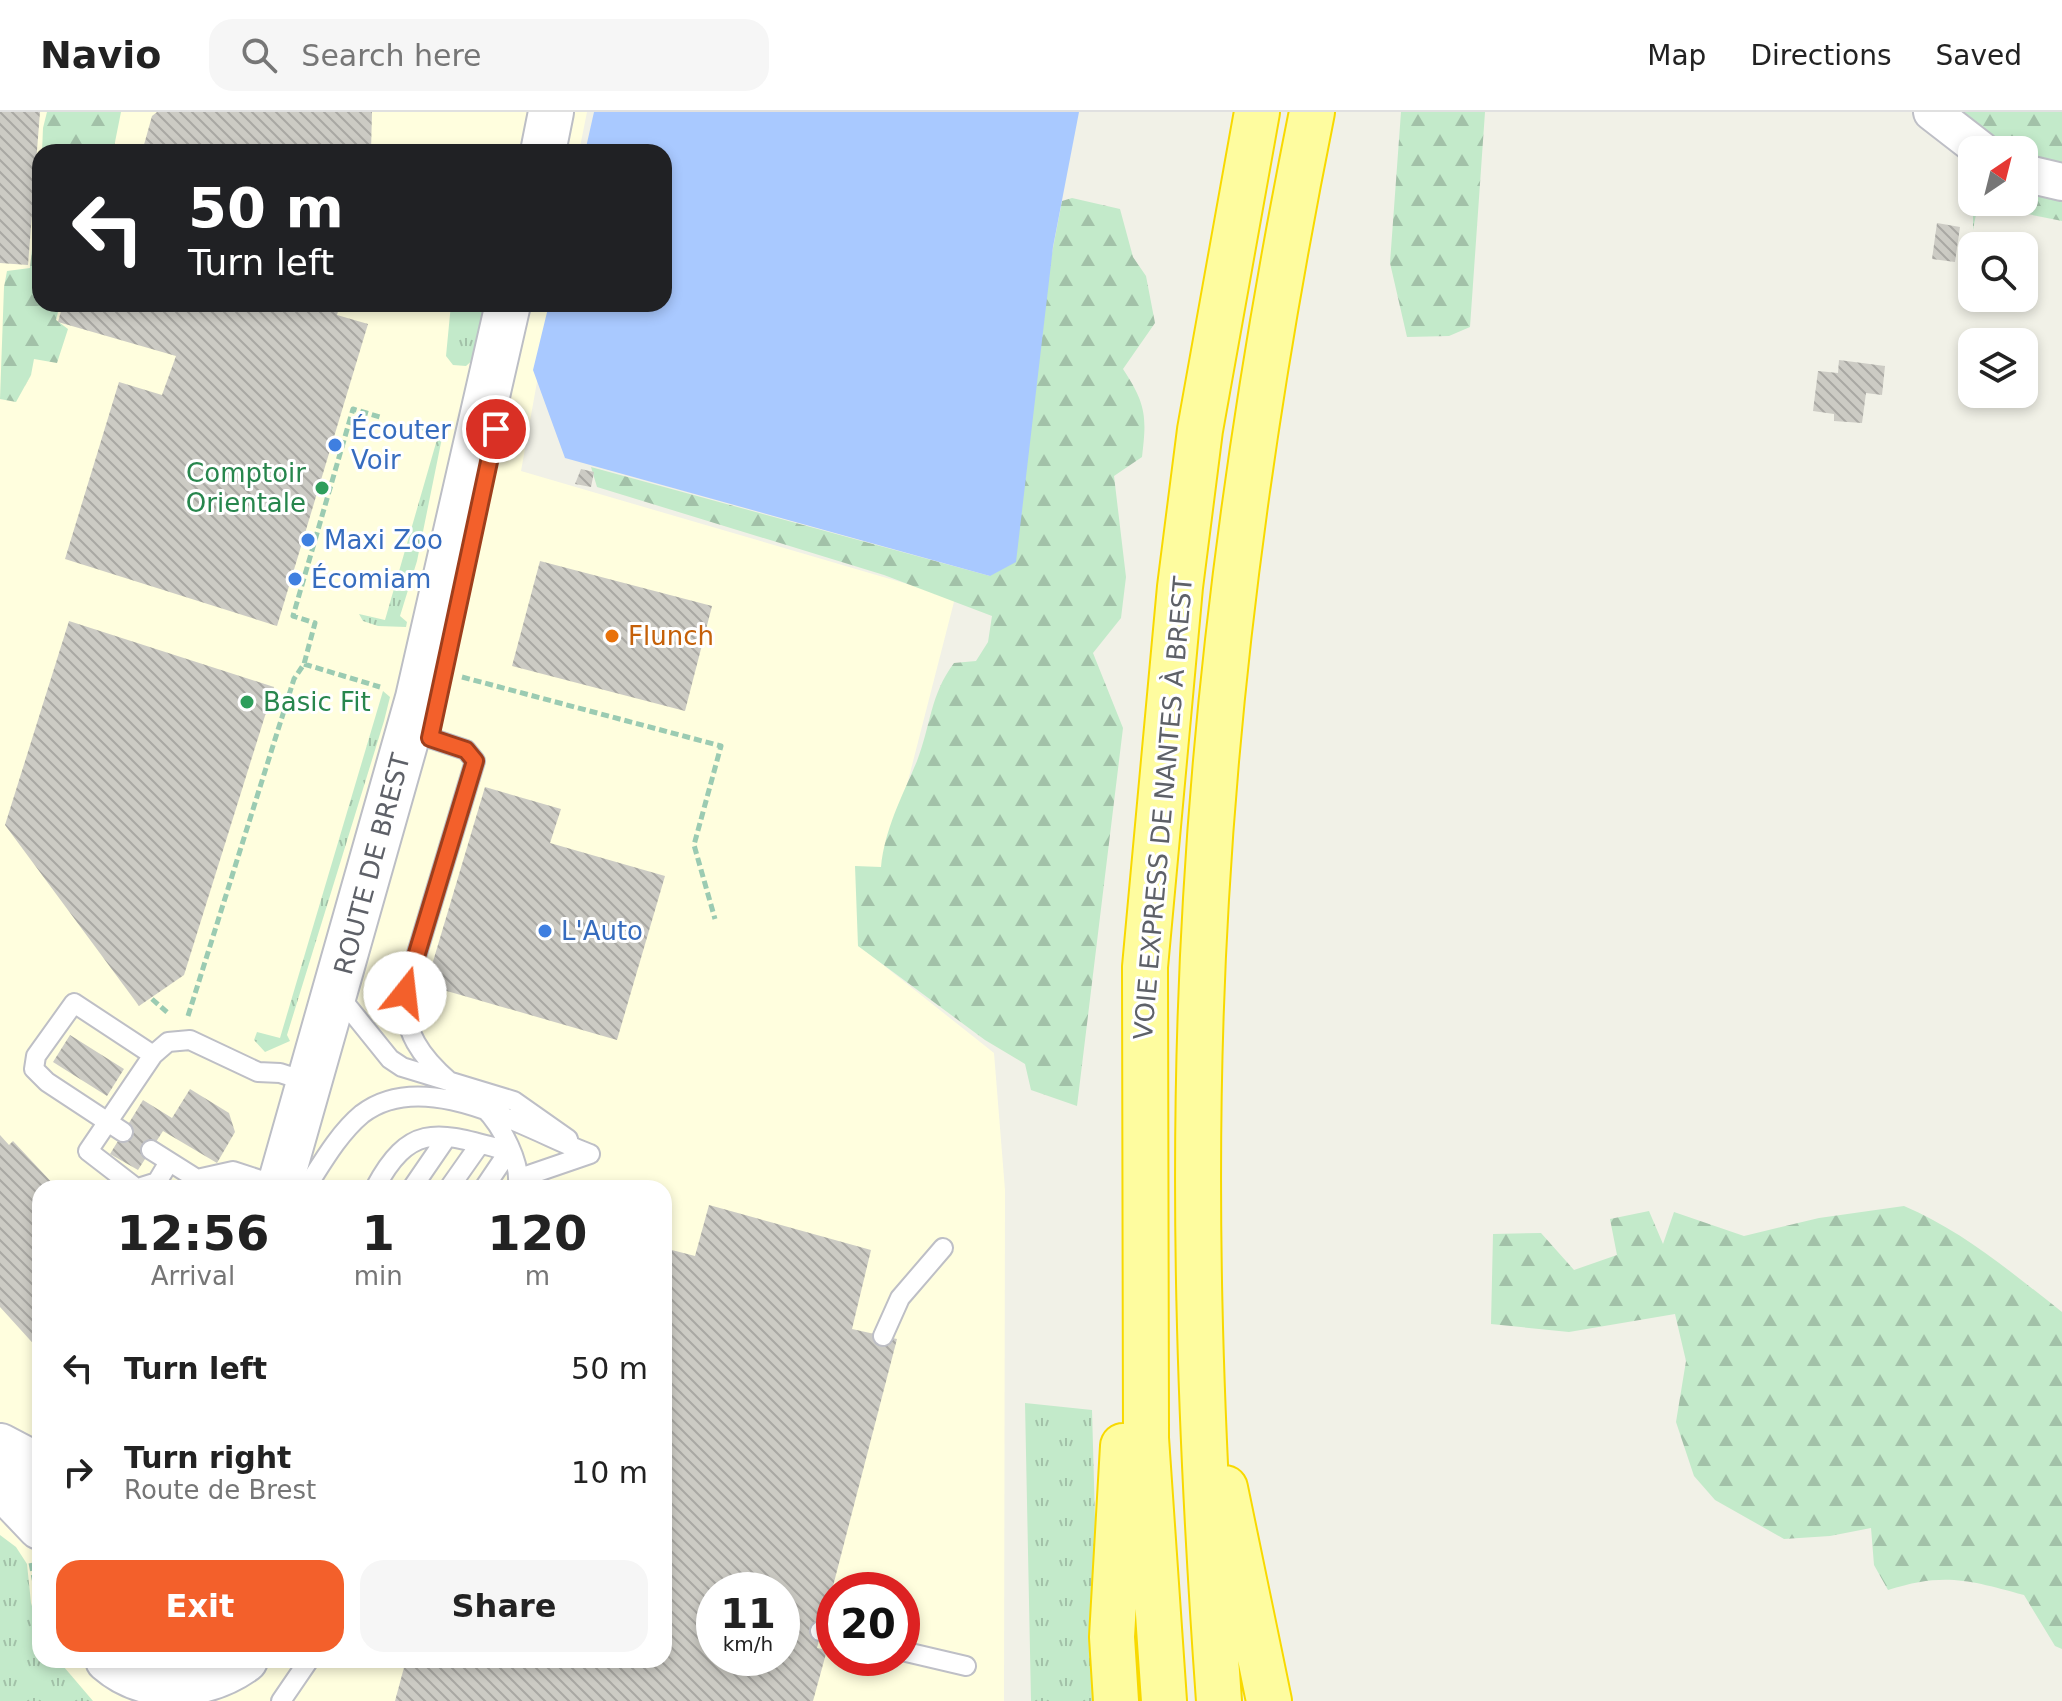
<!DOCTYPE html>
<html lang="en">
<head>
<meta charset="utf-8">
<style>
  body { margin:0; font-family:"DejaVu Sans",sans-serif; background:#f6f6f6; color:#222; height:100vh; display:flex; flex-direction:column; font-size:30px; white-space:nowrap }
  * { box-sizing:border-box; margin:0 }
  p { font-size:26px; color:#767676 }
  .icon { flex:none; width:44px; height:44px; fill:none; stroke:currentColor; stroke-width:2; stroke-linecap:round; stroke-linejoin:round }
  .map { position:relative; flex:1; overflow:hidden }
  .details { position:absolute; left:32px; top:1068px; width:640px; height:488px; display:flex; flex-direction:column; background:#fff; border-radius:24px; box-shadow:0 4px 12px #0003 }
  .details>* { flex:none }
  .banner { position:absolute; left:32px; top:32px; width:640px; height:168px; border-radius:24px; box-shadow:0 4px 12px #0003; background:#202124; color:#fff; overflow:hidden }
  .needle { width:52px; rotate:35deg }
  .fabs { position:absolute; left:1958px; top:24px; display:grid; gap:16px }
  .fabs a { display:grid; place-items:center; width:80px; height:80px; border-radius:16px; background:#fff; box-shadow:0 4px 12px #0003; font-size:40px }
  .speed { position:absolute; left:696px; top:1460px; display:flex; gap:16px; font-size:40px; font-weight:700; text-align:center }
  .speed>* { display:grid; place-content:center; width:104px; height:104px; border-radius:50%; background:#fff; box-shadow:0 4px 12px #0003; line-height:1 }
  .speed small { font-size:20px; font-weight:400 }
  .speed .limit { border:12px solid #d22; background:#fff; color:#111 }
  .pin { position:absolute; display:grid; place-items:center; width:68px; height:68px; color:#fff; margin:-34px; border:4px solid #fff; border-radius:50%; box-shadow:0 2px 8px #0007 }
  .me { position:absolute; width:88px; margin:-44px; rotate:16deg; stroke-linejoin:round; filter:drop-shadow(0 0 6px #0008) }
  .turn { display:flex; align-items:center; gap:28px; height:168px; padding:0 24px; font-size:36px }
  .turn .icon { width:104px; height:104px; stroke-width:2.5 }
  .turn b { display:block; font-size:56px; line-height:68px }
  .eta { display:flex; justify-content:space-evenly; align-items:center; height:136px; text-align:center }
  .eta b { font-size:48px; font-weight:600; line-height:56px }
  .primary-button { display:flex; gap:16px; margin-top:auto; padding:16px 24px }
  .primary-button a { flex:1; height:92px; border-radius:24px; background:#f3602b; color:#fff; font-size:32px; font-weight:600; line-height:92px; text-align:center }
  .primary-button a+a { background:#f6f6f6; color:#222 }
  ul { padding:0; list-style:none }
  li { display:flex; align-items:center; gap:24px; height:104px; padding:0 24px }
  li div { flex:1 }
  li b { display:block; font-size:30px }
  li em { font-style:normal }
  header { display:flex; align-items:center; gap:48px; box-sizing:border-box; height:112px; padding:0 40px; background:#fff; border-bottom:2px solid #e0e0e0 }
  header strong { font-size:38px }
  nav { display:flex; gap:44px; margin-inline-start:auto; font-size:28px }
  .search { width:560px; height:72px; background:#f6f6f6; display:flex; align-items:center; gap:20px; box-sizing:border-box; padding:0 28px; border-radius:24px; color:#767676; font-size:30px }
  .map>svg:first-child { display:block }
  .commercial { fill:#fffede; fill-rule:evenodd }
  .grass { fill:url(#grass-tufts) }
  .forest { fill:url(#forest-firs) }
  .water { fill:#a9c9ff }
  .building { fill:url(#building-back-hatch); fill-rule:evenodd }
  .lines { fill:none; stroke-linecap:round; stroke-linejoin:round }
  .service-casing { stroke:#bebfc6; stroke-width:22 }
  .minor-casing { stroke:#bebfc6; stroke-width:40 }
  .tertiary-casing { stroke:#bebfc6; stroke-width:48 }
  .secondary-casing { stroke:#bcbec5; stroke-width:48 }
  .trunk-casing { stroke:#f8d900; stroke-width:48 }
  .path { stroke:#9bcbb2; stroke-width:5; stroke-dasharray:8 4; stroke-linecap:butt }
  .service { stroke:#fff; stroke-width:18 }
  .minor { stroke:#fff; stroke-width:36 }
  .tertiary { stroke:#fff; stroke-width:44 }
  .secondary { stroke:#fff; stroke-width:44 }
  .trunk { stroke:#fefc9f; stroke-width:44 }
  .route-casing { stroke:#9e3e1c; stroke-width:20 }
  .route { stroke:#f3602b; stroke-width:14 }
  .shop-dot { fill:#3f7fe0; stroke:#fff; stroke-width:3 }
  .leisure-dot { fill:#2e9e5b; stroke:#fff; stroke-width:3 }
  .food-dot { fill:#e8710a; stroke:#fff; stroke-width:3 }
  .labels { text-anchor:middle; stroke-width:6; stroke-linejoin:round; paint-order:stroke }
  .shop-label { font-size:26px; fill:#366cbe; stroke:#fff; text-anchor:start }
  .leisure-label { font-size:26px; fill:#27864d; stroke:#fff; text-anchor:end }
  .food-label { font-size:26px; fill:#c56008; stroke:#fff; text-anchor:start }
  .street-label { font-size:26px; fill:#5e6168; stroke:#fff }
</style>
</head>
<body>
<header>
<strong>Navio</strong>
<div class="search"><svg class="icon" aria-label="search" viewBox="0 0 24 24"><circle cx="10" cy="10" r="6"/><path d="M15 15l6 6"/></svg>Search here</div>
<nav><a>Map</a><a>Directions</a><a>Saved</a></nav>
</header>
<div class="map">
<svg width="2062" height="1589" viewBox="0 0 2062 1589">
  <defs>
    <pattern id="grass-tufts" width="24" height="20" patternUnits="userSpaceOnUse" patternTransform="scale(2)"><rect width="24" height="20" fill="#c3eaca"/><path d="M3 7l-1-3M5 7V3M7 7l1-3M15 17l-1-3M17 17v-4M19 17l1-3" fill="none" stroke="#a2c1a8"/></pattern>
    <pattern id="forest-firs" width="22" height="20" patternUnits="userSpaceOnUse" patternTransform="scale(2)"><rect width="22" height="20" fill="#c3eaca"/><path d="M5 1l3.5 6h-7zM16 11l3.5 6h-7z" fill="#a2c1a8"/></pattern>
    <pattern id="building-back-hatch" width="6" height="6" patternUnits="userSpaceOnUse" patternTransform="scale(2)"><rect width="6" height="6" fill="#cccbc4"/><path d="M-1 5l2 2M0 0l6 6M5-1l2 2" fill="none" stroke="#a9a8a3"/></pattern>
  </defs>
  <rect width="100%" height="100%" fill="#f1f1e7"/>
  <path class="commercial" d="M0 0H587L579 40H40V192H551L521 359 955 486 881 774 858 833 994 941 1005 1078 1004 1589H0ZM40 1076H664V1548H40ZM714 1478H782V1546H714ZM834 1478H902V1546H834Z"/>
  <path class="grass" d="M451 192H488L475 246 466 254 453 253 446 244Z
    M417 314 434 319 444 316 417 449 400 504 407 510 406 515 378 514 363 509 359 502 385 508 438 324 415 316Z
    M383 579 390 585 384 609 287 923 290 929 265 940 254 928 257 920 280 926Z
    M1025 1291 1092 1298 1100 1589H1031Z
    M0 1423 16 1435 27 1452 31 1491 40 1519V1548H58L93 1589H0Z"/>
  <path class="forest" d="M47 0H121L113 40H42L43 16Z
    M1401 0H1485L1470 215 1449 224 1407 225 1390 151Z
    M1952 0H2062V109L1978 92 1973 118V90H2024V38H1973Z
    M40 61V192H60L56 208 68 217 57 251 34 247 31 263 16 290 0 287 4 175 7 159 30 156Z
    M1072 86 1120 97 1133 145 1146 164 1155 211 1123 257C1146 292 1147 304 1142 345L1114 364 1126 465 1121 506 1093 541 1123 616 1077 994 1031 978 1025 952 985 928 858 834 855 754 881 755C885 716 902 685 917 649 931 613 930 583 954 551L976 549 988 530 992 504 884 463 597 375 591 355 990 464 1062 89Z
    M1904 1094C1963 1119 2012 1161 2062 1200V1537L2055 1534 2024 1483C1969 1468 1944 1460 1888 1478L1874 1453 1871 1416 1830 1424 1784 1427 1715 1388 1694 1364 1676 1310 1686 1249 1675 1202 1569 1220 1491 1212 1493 1122 1541 1121 1574 1158 1617 1143 1610 1107 1649 1099 1663 1132 1674 1100 1744 1124 1819 1106Z"/>
  <path class="water" d="M594 0H1079L1053 135 1016 450 990 464 565 346 533 258 549 192H664V40H585Z"/>
  <path class="building" d="M0 0H40L28 153 0 151Z
    M157 0H372L371 40H142L152 4Z
    M1937 111 1960 115 1955 150 1932 147Z
    M63 192H340L337 203 368 212 277 514 65 447 119 270 162 283 176 244 58 210Z
    M1839 248 1885 254 1882 283 1866 281 1862 311 1834 309V302L1813 299 1818 259 1838 261Z
    M581 357 594 360 591 375 575 372Z
    M540 449 712 494 685 599 512 554Z
    M69 509 274 575 184 863 139 894 5 713Z
    M485 675 561 697 550 731 665 764 617 928 426 873Z
    M70 923 124 957 107 984 53 950Z
    M190 977 229 1001 235 1020 217 1051 163 1019 138 1058 110 1042 143 988 172 1006Z
    M0 1023 9 1033 13 1029 57 1076H40V1239L0 1195Z
    M709 1093 871 1138 852 1217 897 1227 817 1536 827 1538 813 1589H395L406 1548H664V1136L695 1144ZM714 1478H782V1546H714Z"/>
  <g class="lines">
    <defs>
      <path id="service" d="M430 626 466 638 475 649 405 881C403 920 421 945 450 970
        M348 895 390 947 402 955 514 989 568 1027
        M484 996C501 1013 523 1053 517 1076
        M123 1020 47 970 34 957 36 944 74 891 153 943
        M151 1038 197 1067 233 1059 279 1074
        M520 1066 590 1042
        M136 1076 88 1039 153 943 168 930 190 928 258 960 280 961 311 971
        M138 1076 157 1070 169 1050
        M306 1076C322 1051 339 1021 362 1002 425 953 529 1019 590 1042
        M375 1076C412 1006 442 1022 509 1039
        M412 1076 447 1025
        M449 1076 480 1032
        M484 1076 509 1039
        M883 1224 900 1186 943 1136
        M820 1519 834 1522
        M902 1539 966 1554
        M281 1589 309 1548"/>
      <path id="minor" d="M1932 0 1981 38
        M2024 61 2062 70"/>
      <path id="tertiary" d="M0 1334 40 1355
        M0 1373 40 1415"/>
      <path id="secondary" d="M543 40 551 0
        M279 1076 418 586 508 192
        M108 1548C147 1582 206 1576 245 1548"/>
      <path id="trunk" d="M1225 1376 1269 1589
        M1116 1589 1112 1525 1123 1334
        M1164 1589 1146 1326 1145 855 1180 475 1200 318 1257 0
        M1219 1589C1200 1322 1190 1055 1206 787 1221 524 1260 258 1312 0"/>
    </defs>
    <use href="#service" class="service-casing"/>
    <use href="#minor" class="minor-casing"/>
    <use href="#tertiary" class="tertiary-casing"/>
    <use href="#secondary" class="secondary-casing"/>
    <use href="#trunk" class="trunk-casing"/>
    <path class="path" d="M304 552 380 575
      M462 565 721 634 694 733 715 807
      M152 887 169 902
      M188 904 294 567 304 552 315 511 293 504 353 297 383 306
      M31 1451 40 1497"/>
    <use href="#service" class="service"/>
    <use href="#minor" class="minor"/>
    <use href="#tertiary" class="tertiary"/>
    <use href="#secondary" class="secondary"/>
    <use href="#trunk" class="trunk"/>
  </g>
  <g class="lines">
    <defs>
      <path id="route" d="M405 881 475 649 466 638 430 626 496 317"/>
    </defs>
    <use href="#route" class="route-casing"/>
    <use href="#route" class="route"/>
  </g>
  <g class="shop-dot">
    <circle cx="335" cy="333" r="8"/>
    <circle cx="308" cy="428" r="8"/>
    <circle cx="295" cy="467" r="8"/>
    <circle cx="545" cy="819" r="8"/>
  </g>
  <g class="leisure-dot">
    <circle cx="322" cy="376" r="8"/>
    <circle cx="247" cy="590" r="8"/>
  </g>
  <circle class="food-dot" cx="612" cy="524" r="8"/>
  <g class="labels">
    <g class="shop-label">
      <text x="351" y="327">Écouter<tspan x="351" dy="30">Voir</tspan></text>
      <text x="324" y="437">Maxi Zoo</text>
      <text x="311" y="476">Écomiam</text>
      <text x="561" y="828">L'Auto</text>
    </g>
    <g class="leisure-label">
      <text x="306" y="370">Comptoir<tspan x="306" dy="30">Orientale</tspan></text>
      <text x="263" y="599" text-anchor="start">Basic Fit</text>
    </g>
    <g class="food-label">
      <text x="628" y="533">Flunch</text>
    </g>
    <g class="street-label">
      <text transform="translate(1163 696) rotate(-85)" y="9">VOIE EXPRESS DE NANTES À BREST</text>
      <text transform="translate(372 752) rotate(-75)" y="9">ROUTE DE BREST</text>
    </g>
  </g>
</svg>
<div class="fabs">
<a><svg class="needle" viewBox="-14 -14 28 28"><path d="M0-13l5 13h-10z" fill="#e53935"/><path d="M0 13l5-13h-10z" fill="#767676"/></svg></a>
<a><svg class="icon" aria-label="search" viewBox="0 0 24 24"><circle cx="10" cy="10" r="6"/><path d="M15 15l6 6"/></svg></a>
<a><svg class="icon" aria-label="layers" viewBox="0 0 24 24"><path d="M12 4l9 5-9 5-9-5zM3 14l9 5 9-5"/></svg></a>
</div>
<div class="speed"><div>11<small>km/h</small></div><div class="limit">20</div></div>
<div class="pin" style="left:496px;top:317px;background:#d93025"><svg class="icon" aria-label="arrive" viewBox="0 0 24 24"><path d="M6 21V4h12l-3 4 3 4H6"/></svg></div>
<svg class="me" style="left:405px;top:881px" viewBox="-20 -20 40 40"><circle r="19" fill="#fff"/><path d="M0-13L10 11 0 6-10 11z" fill="#f3602b"/></svg>
<div class="banner">
<div class="turn"><svg class="icon" aria-label="left" viewBox="0 0 24 24"><path d="M17 20v-9H6M10 6l-5 5 5 5"/></svg><div><b>50 m</b>Turn left</div></div>
</div>
<section class="details">
<div class="eta">
<div><b>12:56</b><p>Arrival</p></div>
<div><b>1</b><p>min</p></div>
<div><b>120</b><p>m</p></div>
</div>
<ul>
<li><svg class="icon" aria-label="left" viewBox="0 0 24 24"><path d="M17 20v-9H6M10 6l-5 5 5 5"/></svg><div><b>Turn left</b></div><em>50 m</em></li>
<li><svg class="icon" aria-label="right" viewBox="0 0 24 24"><path d="M7 20v-9h11M14 6l5 5-5 5"/></svg><div><b>Turn right</b><p>Route de Brest</p></div><em>10 m</em></li>
</ul>
<div class="primary-button"><a>Exit</a><a>Share</a></div>
</section>
</div>
</body>
</html>
